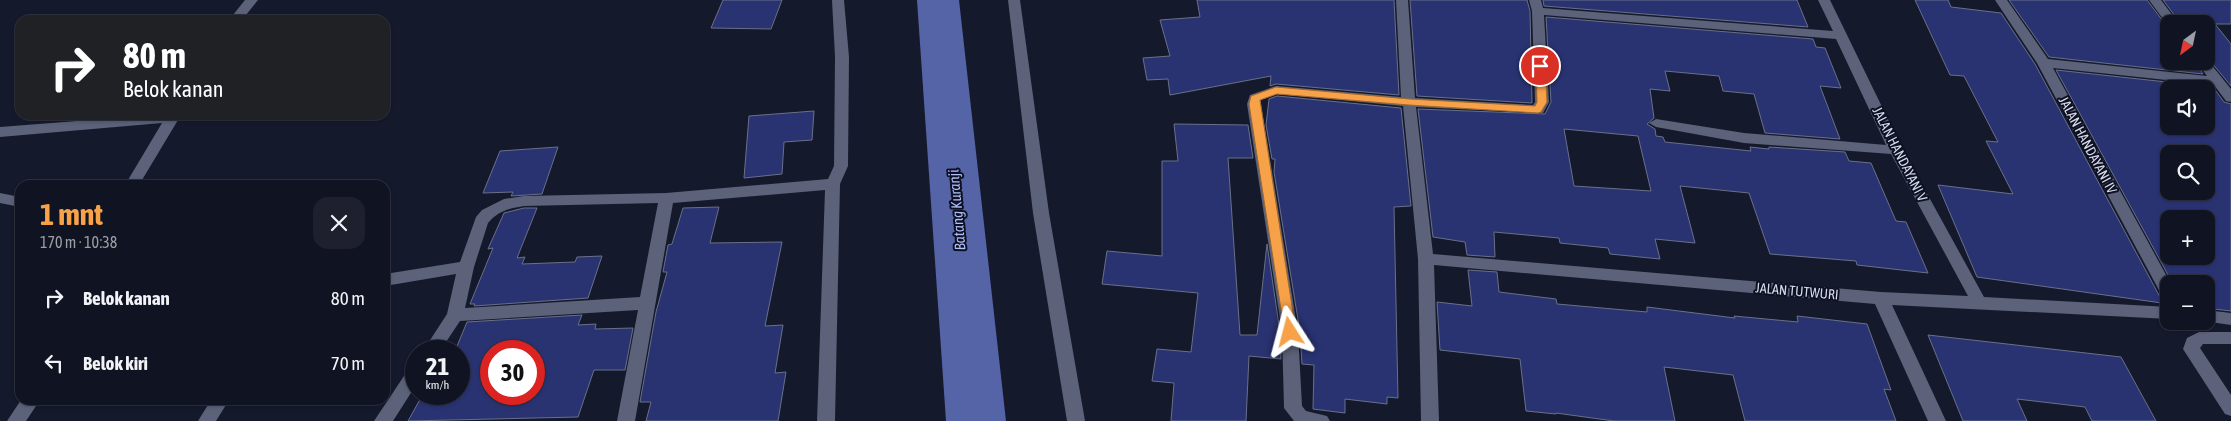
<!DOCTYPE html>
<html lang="id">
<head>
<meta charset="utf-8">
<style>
  body { margin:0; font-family:"Asap Condensed",sans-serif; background:#1e202e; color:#f1f3f6; height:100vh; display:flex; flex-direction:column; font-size:19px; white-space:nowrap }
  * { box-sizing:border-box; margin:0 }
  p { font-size:16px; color:#9c9ea5 }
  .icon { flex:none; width:28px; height:28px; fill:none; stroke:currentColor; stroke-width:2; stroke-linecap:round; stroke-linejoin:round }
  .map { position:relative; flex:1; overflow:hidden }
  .sheet { position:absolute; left:15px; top:180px; width:375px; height:225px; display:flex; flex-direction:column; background:#101321; border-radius:15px; box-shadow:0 1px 4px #0004,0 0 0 1px #30323f }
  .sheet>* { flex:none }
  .guide { position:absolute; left:15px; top:15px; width:375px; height:105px; border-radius:15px; box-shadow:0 1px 4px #0004,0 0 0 1px #30323f; background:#202124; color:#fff; overflow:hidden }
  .needle { width:32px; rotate:213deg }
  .controls { position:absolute; left:2160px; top:15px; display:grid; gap:10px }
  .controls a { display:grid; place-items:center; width:55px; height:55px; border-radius:10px; background:#101321; box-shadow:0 1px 4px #0004,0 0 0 1px #30323f; font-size:25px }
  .speed { position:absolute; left:405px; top:340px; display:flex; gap:10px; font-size:25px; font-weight:700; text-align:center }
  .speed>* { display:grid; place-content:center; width:65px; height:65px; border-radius:50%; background:#101321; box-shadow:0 1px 4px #0004,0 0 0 1px #30323f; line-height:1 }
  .speed small { font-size:12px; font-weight:400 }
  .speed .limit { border:8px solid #d22; background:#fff; color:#111 }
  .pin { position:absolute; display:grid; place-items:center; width:42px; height:42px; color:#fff; margin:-21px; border:2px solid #fff; border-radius:50%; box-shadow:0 1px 5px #0007 }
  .me { position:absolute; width:55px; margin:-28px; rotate:351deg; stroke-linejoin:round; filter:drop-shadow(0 0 4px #0008) }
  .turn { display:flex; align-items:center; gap:18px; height:105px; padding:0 25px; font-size:22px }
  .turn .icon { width:65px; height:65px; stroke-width:2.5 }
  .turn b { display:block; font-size:35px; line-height:42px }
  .round { display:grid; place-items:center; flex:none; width:52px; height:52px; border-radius:15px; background:#1e202e }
  .overview { display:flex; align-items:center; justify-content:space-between; height:85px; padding:0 25px }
  h1 { font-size:30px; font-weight:700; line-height:38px; color:#f7a149 }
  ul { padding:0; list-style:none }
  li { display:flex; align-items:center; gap:15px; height:65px; padding:0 25px }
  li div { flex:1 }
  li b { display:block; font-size:19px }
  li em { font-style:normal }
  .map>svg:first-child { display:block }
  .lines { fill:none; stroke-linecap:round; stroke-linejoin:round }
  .river { fill:#5563a7; fill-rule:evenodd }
  .building { fill:#293372; stroke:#697088; fill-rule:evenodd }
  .minor { fill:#5b6279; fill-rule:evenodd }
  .route { fill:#f7a149; stroke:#a1692f }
  .labels { text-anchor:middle; stroke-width:4; stroke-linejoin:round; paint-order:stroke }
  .street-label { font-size:14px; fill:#d6dae7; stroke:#0c1022 }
  .water-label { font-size:15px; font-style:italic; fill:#afbef7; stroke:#0c1022 }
</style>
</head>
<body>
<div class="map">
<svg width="2231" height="421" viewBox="0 0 2231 421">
  <rect width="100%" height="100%" fill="#15192c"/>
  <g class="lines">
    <path class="river" d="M917 0H959L1006 421H946Z"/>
  </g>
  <path class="building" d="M723 0H782L771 29 711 28Z
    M1197 0H1394L1399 95 1276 84 1270 86 1271 76 1170 95 1168 79 1147 80 1143 58 1170 56 1160 20 1200 17Z
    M1410 0H1527L1530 11 1532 103 1417 96Z
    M1543 0H1797L1808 27 1544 6Z
    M1915 0H1948L1951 7 2001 13 2035 64 2161 299 2169 304 1977 277 1938 185 2013 194 1986 141 1998 142 1964 76 1950 75Z
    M2009 0H2147L2169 29V61H2194L2203 74 2049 57Z
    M2163 0H2231V24H2215L2231 44V86L2206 56V24H2181Z
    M1546 17 1813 39 1816 47 1825 48 1841 88 1820 86 1840 139 1765 133 1754 94 1723 91 1719 76 1665 71 1670 91 1650 89 1654 118 1647 124 1655 129 1656 136 1663 137 1665 142 1751 151 1750 147 1769 149V147L1845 152 1849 161 1871 163 1896 221 1906 222 1928 273 1857 265 1856 261 1770 254 1749 193 1680 186 1695 243 1655 239 1660 259 1610 254 1608 248 1560 243 1559 238 1494 232 1495 257 1467 255 1465 242 1433 237 1418 109 1545 114 1551 102ZM1564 129 1638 136 1651 191 1574 186Z
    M2056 70 2213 87 2224 102 2231 104V311L2206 308V284H2173ZM2169 89H2206V126H2169ZM2169 154H2206V191H2169ZM2169 219H2206V256H2169Z
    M1277 96 1401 108 1411 206 1394 207 1398 398 1387 397V404L1345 399V413L1313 409 1314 365 1302 364 1300 332 1274 172 1275 159H1272L1266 125 1269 99Z
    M814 111 812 140 784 142 782 174 744 178 749 116Z
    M1174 124 1248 125 1253 158H1228L1240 335H1257L1267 244 1280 332 1281 359 1249 356 1246 421H1171L1174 383 1152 381 1157 349 1191 352 1198 293 1102 284 1107 251 1162 256V161H1178Z
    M558 147 542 194 511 196 513 192 483 193 500 151Z
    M719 207 710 243 782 242 765 326 783 325 775 373 786 372 778 421H646L651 402H640L656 312 667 272H663L668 245 672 244 683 208Z
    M524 208H537L517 258 525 257 522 264 575 262 577 257 602 256 588 298 474 306 475 304H470L493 248 488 249 504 213Z
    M1468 270 1497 272 1499 292 1556 299 1557 304 1647 312V307L1735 318 1734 316 1798 322 1797 316 1867 324 1891 390 1884 389 1896 421H1745L1733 375 1664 367 1675 421H1614L1556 413V414L1526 411 1520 359 1440 350 1437 302 1472 306Z
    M582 315 578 325 596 324 595 329 633 328 625 370H594L578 417 408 421 423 394H459V351H455L467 322ZM491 351H534V394H491Z
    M1928 335 2121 357 2156 421H2092L2085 407 2017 399 2027 421H1963Z"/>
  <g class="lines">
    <path class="minor" d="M245 0H258L242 20H229Z
      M832 0H844L849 57 848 166 840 184 835 421H817L825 190 673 203 635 421H617L638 310 460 321 440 351H423L447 314 456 274 385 286V274L460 262 476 217 482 210 504 199 524 196 666 193 828 179 834 166 835 57ZM658 203 640 297 465 308 474 267 488 223C498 211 510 208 524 206Z
      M1008 0H1020L1049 213 1085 421H1067L1033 213Z
      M1396 0H1408L1415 98 1533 105 1535 102 1532 11 1529 0H1541L1543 8 1833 31 1818 0H1830L1903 150 1984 297 2169 307V319L1892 305 1946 421H1928L1875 304 1434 265 1439 421H1421L1418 259 1403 106 1277 94 1261 100V104L1298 332 1302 406 1306 411 1327 416 1330 421H1294L1284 408 1282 332 1247 104 1250 95 1276 86 1401 97ZM1544 15 1836 39 1886 145 1744 133 1656 119 1649 123 1656 127 1744 143 1891 154 1968 296 1881 292 1433 254 1416 107 1543 113 1549 102Z
      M1995 0H2007L2048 59 2207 76 2196 61H2206V58L2231 89V102L2226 101 2214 85 2053 68 2171 284H2169V300L2163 298 2161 294 2037 63Z
      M2149 0H2161L2179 24H2169V27Z
      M154 115H181L139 185H125L162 123 0 137V127Z
      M0 193 20 197V207L0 203Z
      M2206 310 2231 313V325L2203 321H2206Z
      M2199 332H2231V344H2203L2200 348 2231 395V416L2225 414 2183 349 2187 338Z
      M416 365V385L393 421H374L410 367Z
      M21 400H40L26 421H7Z
      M211 400H229L216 421H198Z"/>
  </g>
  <path class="route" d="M1540 63 1545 66 1547 102 1541 112 1538 113 1409 105 1277 94 1260 100 1296 332 1294 335H1285L1249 104 1251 96 1276 87 1409 99 1535 106 1537 102 1536 66Z"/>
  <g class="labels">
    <g class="street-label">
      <text transform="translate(2088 145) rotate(62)" y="5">JALAN HANDAYANI IV</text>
      <text transform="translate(1900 154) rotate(63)" y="5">JALAN HANDAYANI V</text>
      <text transform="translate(1797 291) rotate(5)" y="5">JALAN TUTWURI</text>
    </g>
    <g class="water-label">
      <text transform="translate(957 210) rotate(-95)" y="5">Batang Kuranji</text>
    </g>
  </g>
</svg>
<div class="controls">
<a><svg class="needle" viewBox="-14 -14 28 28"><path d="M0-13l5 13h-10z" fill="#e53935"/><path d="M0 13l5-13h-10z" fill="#9c9ea5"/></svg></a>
<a><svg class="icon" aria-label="sound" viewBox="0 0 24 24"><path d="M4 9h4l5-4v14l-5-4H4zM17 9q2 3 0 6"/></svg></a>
<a><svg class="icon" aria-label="search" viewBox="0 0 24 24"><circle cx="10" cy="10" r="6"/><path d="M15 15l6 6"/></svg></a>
<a>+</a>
<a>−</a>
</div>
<div class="speed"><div>21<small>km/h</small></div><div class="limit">30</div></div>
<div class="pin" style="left:1540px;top:66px;background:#d93025"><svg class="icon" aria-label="arrive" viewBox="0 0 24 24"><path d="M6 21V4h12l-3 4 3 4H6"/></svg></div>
<svg class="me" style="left:1290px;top:332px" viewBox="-20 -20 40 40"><path d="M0-17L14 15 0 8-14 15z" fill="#f7a149" stroke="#fff" stroke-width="4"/></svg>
<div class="guide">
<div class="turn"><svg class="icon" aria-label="right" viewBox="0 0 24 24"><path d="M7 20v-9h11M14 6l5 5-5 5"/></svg><div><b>80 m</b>Belok kanan</div></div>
</div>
<section class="sheet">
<div class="overview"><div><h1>1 mnt</h1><p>170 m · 10:38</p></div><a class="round"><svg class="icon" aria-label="close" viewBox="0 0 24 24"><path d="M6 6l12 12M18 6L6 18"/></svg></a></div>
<ul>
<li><svg class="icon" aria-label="right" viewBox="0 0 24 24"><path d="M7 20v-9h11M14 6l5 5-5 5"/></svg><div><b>Belok kanan</b></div><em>80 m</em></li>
<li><svg class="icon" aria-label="left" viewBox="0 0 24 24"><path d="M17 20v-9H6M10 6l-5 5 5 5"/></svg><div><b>Belok kiri</b></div><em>70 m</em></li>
</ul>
</section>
</div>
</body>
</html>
